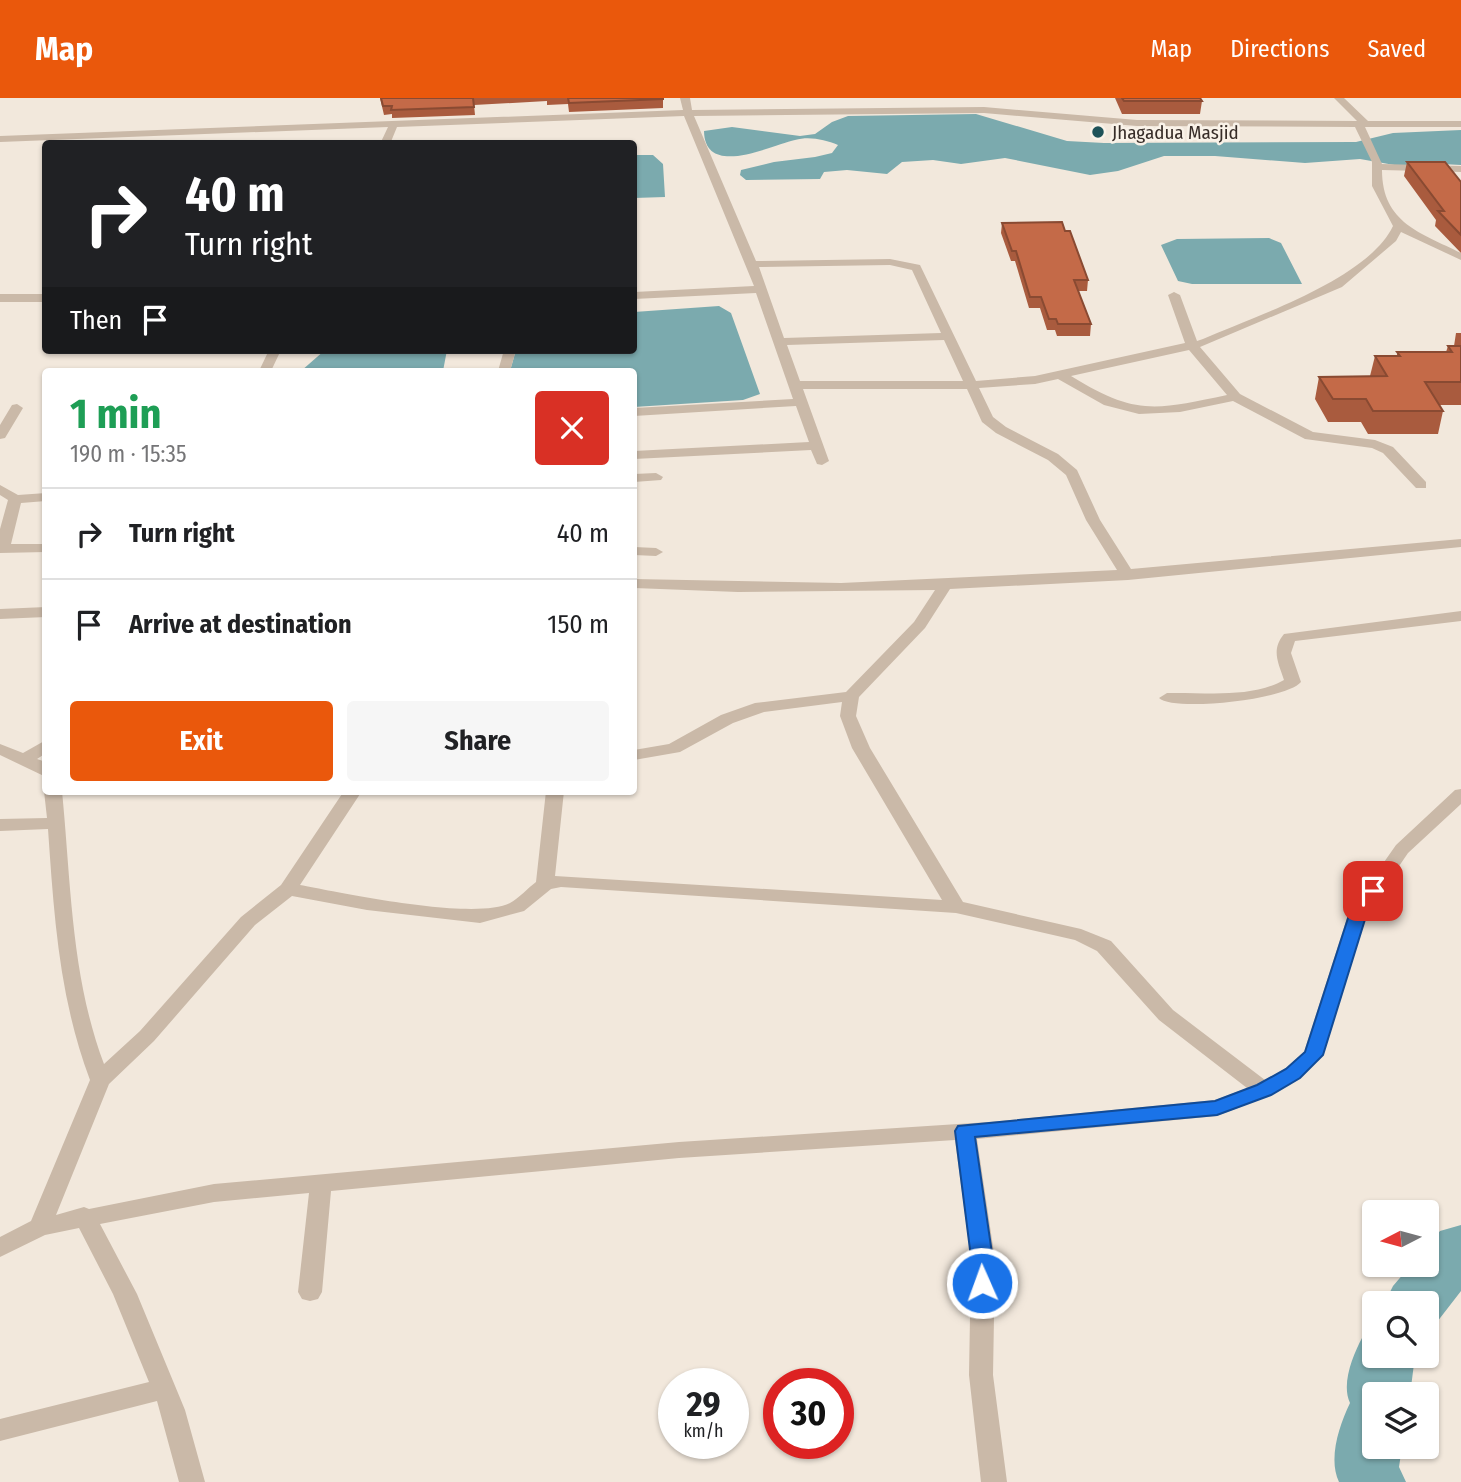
<!DOCTYPE html>
<html lang="en">
<head>
<meta charset="utf-8">
<style>
  body { margin:0; font-family:"Fira Sans Condensed",sans-serif; background:#f6f6f6; color:#202124; height:100vh; display:flex; flex-direction:column; font-size:26px; white-space:nowrap }
  * { box-sizing:border-box; margin:0 }
  p { font-size:23px; color:#757577 }
  .icon { flex:none; width:38px; height:38px; fill:none; stroke:currentColor; stroke-width:2; stroke-linecap:round; stroke-linejoin:round }
  .map { position:relative; flex:1; overflow:hidden }
  .details { position:absolute; left:42px; top:270px; width:595px; height:427px; display:flex; flex-direction:column; background:#fff; border-radius:7px; box-shadow:0 2px 5px #0004 }
  .details>* { flex:none }
  .hud { position:absolute; left:42px; top:42px; width:595px; height:214px; border-radius:7px; box-shadow:0 2px 5px #0004; background:#202124; color:#fff; overflow:hidden }
  .needle { width:46px; rotate:264deg }
  .controls { position:absolute; left:1362px; top:1102px; display:grid; gap:14px }
  .controls a { display:grid; place-items:center; width:77px; height:77px; border-radius:7px; background:#fff; box-shadow:0 2px 5px #0004; font-size:35px }
  .speed { position:absolute; left:658px; top:1270px; display:flex; gap:14px; font-size:35px; font-weight:700; text-align:center }
  .speed>* { display:grid; place-content:center; width:91px; height:91px; border-radius:50%; background:#fff; box-shadow:0 2px 5px #0004; line-height:1 }
  .speed small { font-size:18px; font-weight:400 }
  .speed .limit { border:10px solid #d22; background:#fff; color:#111 }
  .pin { position:absolute; display:grid; place-items:center; width:60px; height:60px; color:#fff; margin:-30px; border-radius:14px; box-shadow:0 4px 10px #0006 }
  .me { position:absolute; width:77px; margin:-38px; rotate:358deg; stroke-linejoin:round; filter:drop-shadow(0 0 5px #0008) }
  .turn { display:flex; align-items:center; gap:24px; height:147px; padding:0 28px; font-size:32px }
  .turn .icon { width:91px; height:91px; stroke-width:2.5 }
  .turn b { display:block; font-size:49px; line-height:60px }
  .then { display:flex; align-items:center; height:66px; padding:0 28px; background:#0003; gap:14px; font-size:26px }
  .round { display:grid; place-items:center; flex:none; width:74px; height:74px; border-radius:7px; background:#f6f6f6 }
  .headline { display:flex; align-items:center; justify-content:space-between; height:119px; padding:0 28px }
  h1 { font-size:42px; font-weight:700; line-height:52px; color:#1e9e55 }
  .button { display:flex; gap:14px; margin-top:auto; padding:14px 28px }
  .button a { flex:1; height:80px; border-radius:7px; background:#ea580c; color:#fff; font-size:28px; font-weight:700; line-height:80px; text-align:center }
  .button a+a { background:#f6f6f6; color:#202124 }
  ul { padding:0; list-style:none }
  li { display:flex; align-items:center; gap:21px; height:91px; padding:0 28px; border-top:2px solid #e0e0e0 }
  li div { flex:1 }
  li b { display:block; font-size:26px }
  li em { font-style:normal }
  header { display:flex; align-items:center; gap:42px; box-sizing:border-box; height:98px; padding:0 35px; background:#ea580c; color:#fff }
  header strong { font-size:33px }
  nav { display:flex; gap:38px; margin-inline-start:auto; font-size:24px }
  .map>svg:first-child { display:block }
  .water { fill:#7baaae }
  .lines { fill:none; stroke-linecap:round; stroke-linejoin:round }
  .river { fill:#7baaae; fill-rule:evenodd }
  .minor { fill:#cab9a8; fill-rule:evenodd }
  .wall { fill:#a95b3e }
  .building { fill:#c46a48; stroke:#894a32; stroke-width:2 }
  .route { fill:#1a73e8; stroke:#114b97; stroke-width:2 }
  .poi-dot { fill:#1e5258; stroke:#f9f2e8; stroke-width:2.5 }
  .labels { text-anchor:middle; stroke-width:5; stroke-linejoin:round; paint-order:stroke }
  .far-poi-label { font-size:19px; fill:#372d28; stroke:#f9f2e8; text-anchor:start }
</style>
</head>
<body>
<header>
<strong>Map</strong>
<nav><a>Map</a><a>Directions</a><a>Saved</a></nav>
</header>
<div class="map">
<svg width="1461" height="1384" viewBox="0 0 1461 1384">
  <rect width="100%" height="100%" fill="#f2e8dc"/>
  <path class="water" d="M976 16 1067 43 1104 45 1356 44 1393 35 1461 32V67L1423 65 1400 68 1360 61 1305 65 1215 58H1164L1118 73 1090 77 1005 60 961 66 933 62 902 64 887 76 847 72 824 74 820 81 746 82 740 77 741 72 774 64 815 59 832 55 838 47C825 42 810 38 795 42 771 47 705 81 704 33L732 29 800 38 815 36 832 24 848 18Z
    M653 57 663 66 665 99 634 100V57Z
    M1269 140 1281 145 1302 186H1192L1178 183 1161 147 1177 141Z
    M719 208 731 215 760 296 743 302 634 309V273H510L516 252H634V214Z
    M325 252H447L443 273H301Z"/>
  <g class="lines">
    <path class="river" d="M1461 1127V1193L1437 1224 1426 1227V1206H1384L1393 1188 1411 1167H1426V1150L1440 1133Z
      M1374 1235V1258H1415L1410 1297H1374V1349H1402L1399 1369 1406 1384H1339C1328 1361 1339 1328 1350 1305 1341 1286 1353 1257 1362 1240Z"/>
    <path class="minor" d="M680 0H690L692 12 984 9 1137 22 1357 23 1334 0H1344L1368 23H1461V29H1365L1382 66 1461 68V74L1382 72C1382 125 1421 135 1461 155V162L1401 134 1396 143 1342 189 1200 249 1240 296 1313 334 1375 342 1393 349 1426 384V390H1416L1383 355 1372 350 1305 341 1233 303 1180 314 1139 316 1104 307 1058 281 1035 286 979 290 993 319 1006 329 1058 356 1077 372 1100 422 1131 471 1461 441V449L1128 482 950 491 925 530 859 599 856 618 870 650 963 804 1081 831 1111 843 1173 912 1265 982 1286 970 1304 954 1349 814 1396 747 1455 692 1461 691V706L1408 755 1367 815 1323 957 1300 980 1271 997 1217 1018 977 1041 995 1162 993 1277 1007 1384H981L969 1277 971 1162 955 1042 679 1060 331 1093 322 1194 318 1201 310 1203 302 1201 298 1194 309 1095 214 1104 100 1126 137 1196 185 1312 205 1384H179L157 1303 0 1343V1321L149 1284 113 1196 79 1130 45 1137 0 1159V1139L31 1123 90 982C59 900 54 817 48 731L0 733V721L47 720 44 693H62C71 784 71 879 104 966L140 933 241 819 281 787 344 693H362L300 787C343 795 474 823 510 805 519 800 528 790 536 784L546 693H564L555 778 942 802 852 650 840 618 842 604 764 614 733 625 680 654 634 662V652L669 646 721 617 755 605 846 594 914 524 935 492 738 494 634 490V481L841 485 1117 472 1086 422 1066 377 1048 362 996 335 982 324 967 291H803L829 363 822 367 817 366 811 352 634 361V353L809 344 796 308 634 318V310L793 301 756 195 634 201V194L754 188 684 18 397 29 390 46H380L388 29 0 44V38L683 12ZM984 15 1137 28 1355 29 1372 64V88L1393 128C1368 181 1256 218 1203 241L1197 243 1180 197 1174 194 1168 197 1185 245 1035 278 976 283 920 167 890 161 756 163 694 18ZM890 167 912 172 941 235 784 240 759 169ZM944 242 963 283H800L787 247ZM1189 252 1227 297C1155 312 1136 318 1071 278ZM561 789 956 815 1075 842 1097 853 1159 922 1247 990 1215 1002 989 1024 679 1044 214 1086 89 1111 84 1109 56 1117 109 986 154 943 255 827 292 798 367 812 480 825 524 813 551 791Z
      M0 196H46V204H0Z
      M269 252H281L271 273H259Z
      M504 252H516L510 273H498Z
      M17 306 23 310 5 340 0 341V327L12 307Z
      M656 375 663 379 661 382 634 384V376Z
      M0 387 18 397 46 395V403L21 405 11 446H46V454L0 455V431L8 402 0 397Z
      M634 449 656 450 663 454 656 458 634 457Z
      M46 509V519L0 521V511Z
      M1461 513V523L1295 543 1291 555 1301 584C1286 602 1173 614 1159 600L1167 595C1204 594 1251 601 1284 582 1278 564 1271 552 1284 536Z
      M46 642V655L37 661 46 664V679L0 657V646L23 655Z"/>
  </g>
  <path class="wall" d="M380 0H663V10L569 14 568 6 547 7V3L474 7 475 17 392 20V16L384 17Z
    M1115 0H1200L1202 3 1200 16H1122Z
    M1407 64 1461 84V155L1435 128 1436 122 1404 78Z
    M1002 125 1065 133 1088 182 1087 193H1078L1091 226 1090 238H1057L1055 232H1047L1040 210H1029L1015 163H1011L1001 135Z
    M1456 235H1461V307H1439L1443 313 1438 336H1368L1361 324H1328L1315 301 1319 279 1370 278 1375 258H1397V254H1446L1448 248H1454Z"/>
  <path class="building" d="M381 0H473L474 9 391 12 392 8H383Z
    M568 0H663V1L569 5Z
    M1122 0H1200L1202 3H1124Z
    M1407 64H1445L1461 84V137L1438 113H1444Z
    M1062 124 1065 133H1070L1088 182H1074L1091 226H1058L1056 221H1049L1041 199H1030L1016 153H1012L1002 125Z
    M1448 248H1461V284H1425L1443 313H1373L1366 301H1333L1319 279 1387 278 1375 258H1400L1397 254H1452Z"/>
  <path class="route" d="M1373 787 1381 793 1367 815 1323 957 1300 980 1271 997 1217 1017 975 1039 993 1162 990 1191 982 1194 975 1191 955 1033 958 1028 1215 1003 1257 987 1286 971 1305 954 1350 814 1367 789Z"/>
  <circle class="poi-dot" cx="1098" cy="34" r="7"/>
  <g class="labels">
    <g class="far-poi-label">
      <text x="1112" y="41">Jhagadua Masjid</text>
    </g>
  </g>
</svg>
<div class="controls">
<a><svg class="needle" viewBox="-14 -14 28 28"><path d="M0-13l5 13h-10z" fill="#e53935"/><path d="M0 13l5-13h-10z" fill="#757577"/></svg></a>
<a><svg class="icon" aria-label="search" viewBox="0 0 24 24"><circle cx="10" cy="10" r="6"/><path d="M15 15l6 6"/></svg></a>
<a><svg class="icon" aria-label="layers" viewBox="0 0 24 24"><path d="M12 4l9 5-9 5-9-5zM3 14l9 5 9-5"/></svg></a>
</div>
<div class="speed"><div>29<small>km/h</small></div><div class="limit">30</div></div>
<div class="pin" style="left:1373px;top:793px;background:#d93025"><svg class="icon" aria-label="arrive" viewBox="0 0 24 24"><path d="M6 21V4h12l-3 4 3 4H6"/></svg></div>
<svg class="me" style="left:982px;top:1185px" viewBox="-20 -20 40 40"><circle r="17" fill="#1a73e8" stroke="#fff" stroke-width="3"/><path d="M0-11L8 9 0 5-8 9z" fill="#fff"/></svg>
<div class="hud">
<div class="turn"><svg class="icon" aria-label="right" viewBox="0 0 24 24"><path d="M7 20v-9h11M14 6l5 5-5 5"/></svg><div><b>40 m</b>Turn right</div></div>
<div class="then">Then<svg class="icon" aria-label="arrive" viewBox="0 0 24 24"><path d="M6 21V4h12l-3 4 3 4H6"/></svg></div>
</div>
<section class="details">
<div class="headline"><div><h1>1 min</h1><p>190 m · 15:35</p></div><a class="round" style="background:#d93025;color:#fff"><svg class="icon" aria-label="close" viewBox="0 0 24 24"><path d="M6 6l12 12M18 6L6 18"/></svg></a></div>
<ul>
<li><svg class="icon" aria-label="right" viewBox="0 0 24 24"><path d="M7 20v-9h11M14 6l5 5-5 5"/></svg><div><b>Turn right</b></div><em>40 m</em></li>
<li><svg class="icon" aria-label="arrive" viewBox="0 0 24 24"><path d="M6 21V4h12l-3 4 3 4H6"/></svg><div><b>Arrive at destination</b></div><em>150 m</em></li>
</ul>
<div class="button"><a>Exit</a><a>Share</a></div>
</section>
</div>
</body>
</html>
